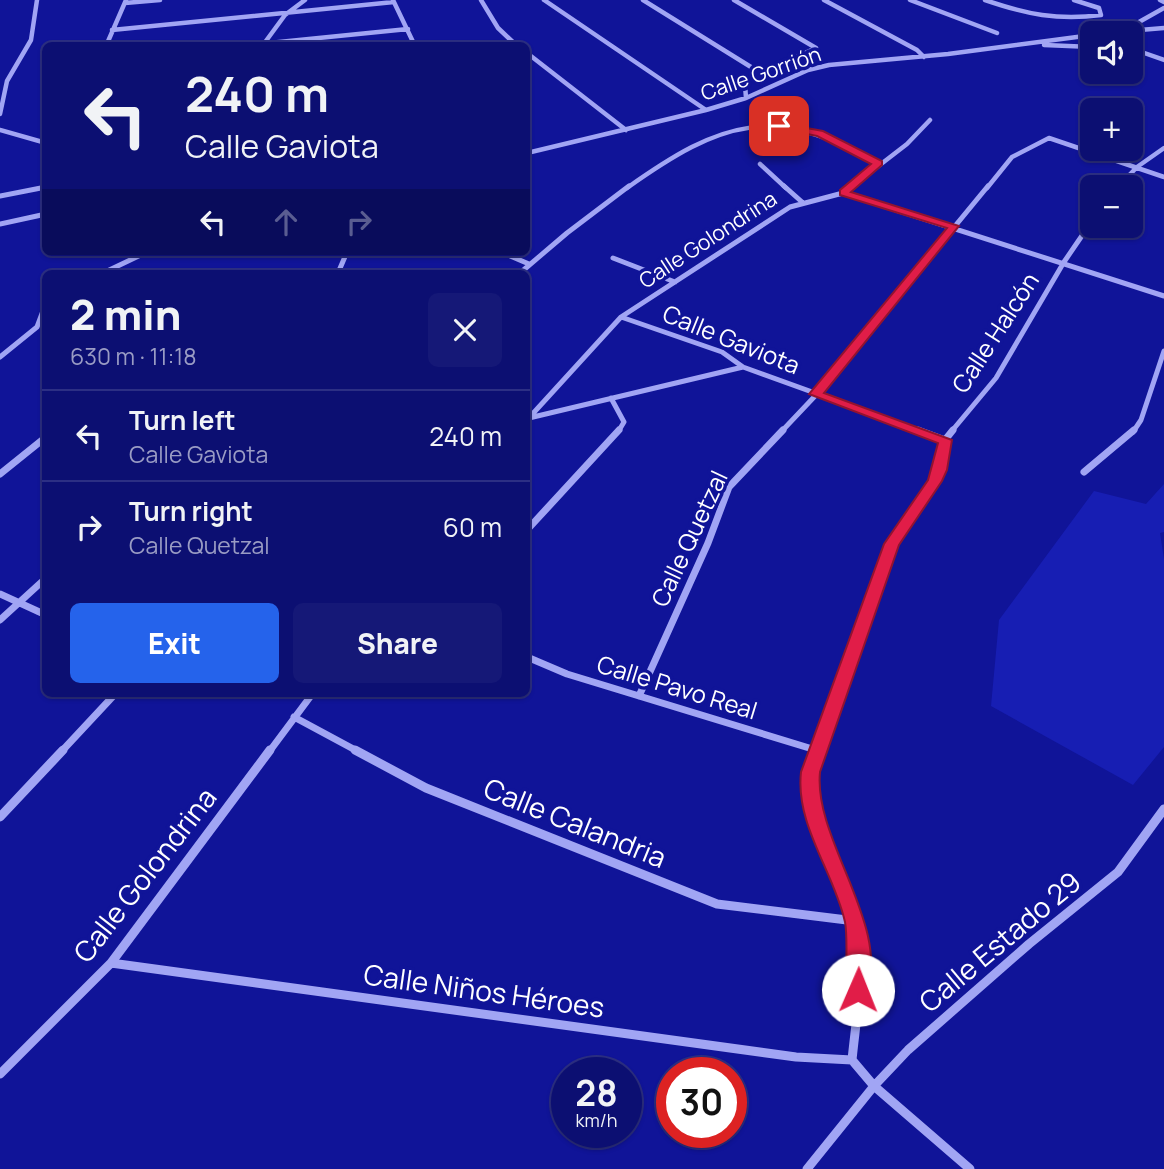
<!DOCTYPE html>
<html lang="en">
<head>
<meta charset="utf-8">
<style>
  body { margin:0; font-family:Manrope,sans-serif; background:#151877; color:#f1f3f6; height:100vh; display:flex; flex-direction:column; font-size:26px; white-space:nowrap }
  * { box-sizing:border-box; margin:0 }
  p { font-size:23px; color:#9a9cc4 }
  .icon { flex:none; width:38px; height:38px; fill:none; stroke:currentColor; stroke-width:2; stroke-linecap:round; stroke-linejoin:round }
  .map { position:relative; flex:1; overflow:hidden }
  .side { position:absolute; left:42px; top:270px; width:488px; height:427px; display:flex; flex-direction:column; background:#0c0f72; border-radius:10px; box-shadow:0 2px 5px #0004,0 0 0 2px #2c2f84 }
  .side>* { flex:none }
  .guide { position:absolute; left:42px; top:42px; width:488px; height:214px; border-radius:10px; box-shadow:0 2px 5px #0004,0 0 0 2px #2c2f84; background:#0c0f72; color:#f1f3f6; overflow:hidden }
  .buttons { position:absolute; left:1080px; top:21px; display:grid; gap:14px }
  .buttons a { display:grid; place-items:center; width:63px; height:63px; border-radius:10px; background:#0c0f72; box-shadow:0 2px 5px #0004,0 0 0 2px #2c2f84; font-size:35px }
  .speed { position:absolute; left:551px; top:1057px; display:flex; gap:14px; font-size:35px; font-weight:700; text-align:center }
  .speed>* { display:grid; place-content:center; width:91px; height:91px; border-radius:50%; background:#0c0f72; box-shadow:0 2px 5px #0004,0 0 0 2px #2c2f84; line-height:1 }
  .speed small { font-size:18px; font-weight:400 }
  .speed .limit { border:10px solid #d22; background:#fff; color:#111 }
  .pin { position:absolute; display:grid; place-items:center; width:60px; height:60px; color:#fff; margin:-30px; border-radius:14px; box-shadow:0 4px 10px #0006 }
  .me { position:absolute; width:77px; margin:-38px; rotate:1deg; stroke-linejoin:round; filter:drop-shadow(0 0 5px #0008) }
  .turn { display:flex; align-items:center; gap:24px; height:147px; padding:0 28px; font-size:32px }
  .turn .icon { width:91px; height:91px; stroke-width:2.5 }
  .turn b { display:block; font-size:49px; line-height:60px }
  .lanes { display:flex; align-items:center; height:66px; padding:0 28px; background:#0003; justify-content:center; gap:35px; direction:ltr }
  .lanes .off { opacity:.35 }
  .round { display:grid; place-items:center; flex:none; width:74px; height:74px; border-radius:10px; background:#151877 }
  .summary { display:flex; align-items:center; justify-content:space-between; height:119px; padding:0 28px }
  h1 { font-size:42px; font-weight:800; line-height:52px }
  .action { display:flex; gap:14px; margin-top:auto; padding:14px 28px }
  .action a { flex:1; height:80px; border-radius:10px; background:#2563eb; color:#fff; font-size:28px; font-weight:800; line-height:80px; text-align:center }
  .action a+a { background:#151877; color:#f1f3f6 }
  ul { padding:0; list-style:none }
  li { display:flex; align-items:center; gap:21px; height:91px; padding:0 28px; border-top:2px solid #2c2f84 }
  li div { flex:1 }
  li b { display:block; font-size:26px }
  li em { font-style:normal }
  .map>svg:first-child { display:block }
  .green { fill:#171eb3 }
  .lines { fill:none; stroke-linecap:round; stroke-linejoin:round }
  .minor-far3 { stroke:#a1a5f4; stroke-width:4.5 }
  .minor-far2 { stroke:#a1a5f4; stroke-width:5 }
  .minor-far1 { stroke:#a1a5f4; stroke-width:7 }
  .minor { stroke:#a1a5f4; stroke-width:9 }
  .route { fill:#e11d48; stroke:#92132f; stroke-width:2 }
  .labels { text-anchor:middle; stroke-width:7; stroke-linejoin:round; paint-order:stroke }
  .far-street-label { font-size:21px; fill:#fff; stroke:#101498 }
  .street-label { font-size:24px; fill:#fff; stroke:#101498 }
  .near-street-label { font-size:28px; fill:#fff; stroke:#101498 }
</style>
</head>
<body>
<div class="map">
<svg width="1164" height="1169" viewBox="0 0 1164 1169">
  <rect width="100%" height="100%" fill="#101498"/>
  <path class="green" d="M1164 484V532L1160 533 1164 559V747L1133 785 991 706 999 620 1094 491 1146 504Z"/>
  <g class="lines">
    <path class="minor-far3" d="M393 0 415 46
      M481 0 498 28 517 46
      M544 0 706 110
      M643 0 759 72
      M734 0 816 48 750 78 745 85 746 98
      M824 0 917 50 924 57
      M910 0 997 33
      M985 0C1026 14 1058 21 1101 15L1099 8 1074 0
      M1160 0 1164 2
      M125 3 160 0
      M112 30 394 2
      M1085 31 1139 22 1164 8
      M1104 33 1164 28
      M263 45 285 15 305 0
      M1044 45 1092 47
      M106 46 126 0
      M240 46 408 29
      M1130 48 1164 60
      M527 53 626 130
      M0 114 7 81 31 40 37 0
      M0 130 46 143
      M527 153 706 110 746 98 808 70 829 65 948 54 1092 35
      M760 164 786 188
      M1118 187 1137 167 1164 148
      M42 188 46 187
      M627 188C723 120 772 104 878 163
      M850 188 907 144 930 120
      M987 188 1012 157 1049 138 1164 177"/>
    <path class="minor-far2" d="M784 186 802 202
      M843 193 1164 296
      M0 196 46 187
      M0 224 46 214
      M501 252 529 264
      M613 258 675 282
      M103 273 147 252
      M338 273 347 252
      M520 273 567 233 629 186
      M621 317 722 352 743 367 923 432
      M0 357 37 327 46 303
      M611 398 624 422 618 432
      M529 418 743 367
      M527 420 621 317 790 207 843 193 852 186
      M781 432 816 395 988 186
      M951 432 996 378 1064 262 1092 221
      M1133 432 1141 420 1164 351"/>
    <path class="minor-far1" d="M918 430 945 440
      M1084 472 1134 430
      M0 474 46 437
      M527 530 619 430
      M0 594 46 615
      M0 620 46 578
      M527 657 567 674 819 751
      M639 696 708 543 729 487 783 430
      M294 717 359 752
      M61 752 116 693
      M269 752 313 693
      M817 752 892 544 940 470 945 440 953 430"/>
    <path class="minor" d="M355 750 426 788 717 904 855 921
      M816 750 819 751
      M818 750C793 818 846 870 857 936 864 977 856 1019 852 1060
      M0 817 63 750
      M111 963 796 1057 852 1060
      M852 1060 874 1086 970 1169
      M0 1074 111 963 270 750
      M807 1169 874 1086 908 1050 1029 944 1118 872 1164 809"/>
  </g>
  <path class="route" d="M779 123 823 131 882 161V165L851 192 959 226 824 393 952 440 947 470 942 481 899 545 820 772C813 841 894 928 865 997L858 1000 850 997C843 981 849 943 845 922 834 872 795 825 801 772L884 544 928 480 938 443 809 394 947 228 840 195V190L871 164 817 136 776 128Z"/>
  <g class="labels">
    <g class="far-street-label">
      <text transform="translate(761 74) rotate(-19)" y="7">Calle Gorrión</text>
      <text transform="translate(708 240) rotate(-33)" y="7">Calle Golondrina</text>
    </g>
    <g class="street-label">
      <text transform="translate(996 333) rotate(-57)" y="8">Calle Halcón</text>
      <text transform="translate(731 340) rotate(22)" y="8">Calle Gaviota</text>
      <text transform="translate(690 539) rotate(-65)" y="8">Calle Quetzal</text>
      <text transform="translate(677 688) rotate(17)" y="8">Calle Pavo Real</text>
    </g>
    <g class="near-street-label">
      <text transform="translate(575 823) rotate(22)" y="10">Calle Calandria</text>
      <text transform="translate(145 875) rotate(-52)" y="10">Calle Golondrina</text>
      <text transform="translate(1000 942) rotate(-40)" y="10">Calle Estado 29</text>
      <text transform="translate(484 991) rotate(8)" y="10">Calle Niños Héroes</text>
    </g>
  </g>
</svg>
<div class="buttons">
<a><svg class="icon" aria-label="sound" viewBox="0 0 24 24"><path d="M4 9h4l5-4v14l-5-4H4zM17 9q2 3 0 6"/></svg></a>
<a>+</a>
<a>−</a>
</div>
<div class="speed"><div>28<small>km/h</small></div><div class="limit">30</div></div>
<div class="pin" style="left:779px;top:126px;background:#d93025"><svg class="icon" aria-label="arrive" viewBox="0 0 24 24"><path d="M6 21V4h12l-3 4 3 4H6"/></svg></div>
<svg class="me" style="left:858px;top:990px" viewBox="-20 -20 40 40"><circle r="19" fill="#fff"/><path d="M0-13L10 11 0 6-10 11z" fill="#e11d48"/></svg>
<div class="guide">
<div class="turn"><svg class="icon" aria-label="left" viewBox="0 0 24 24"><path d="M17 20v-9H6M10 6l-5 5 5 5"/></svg><div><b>240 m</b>Calle Gaviota</div></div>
<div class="lanes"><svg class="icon" aria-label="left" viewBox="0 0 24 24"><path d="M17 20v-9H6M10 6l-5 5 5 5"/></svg><svg class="icon off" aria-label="ahead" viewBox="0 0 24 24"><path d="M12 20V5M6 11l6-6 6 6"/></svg><svg class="icon off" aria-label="right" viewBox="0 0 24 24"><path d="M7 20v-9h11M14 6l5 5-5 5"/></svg></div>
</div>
<section class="side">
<div class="summary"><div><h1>2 min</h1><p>630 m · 11:18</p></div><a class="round"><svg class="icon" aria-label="close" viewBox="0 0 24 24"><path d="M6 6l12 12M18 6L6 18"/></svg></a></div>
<ul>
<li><svg class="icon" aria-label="left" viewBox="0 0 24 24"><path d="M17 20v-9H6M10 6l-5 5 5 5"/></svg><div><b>Turn left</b><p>Calle Gaviota</p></div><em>240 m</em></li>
<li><svg class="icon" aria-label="right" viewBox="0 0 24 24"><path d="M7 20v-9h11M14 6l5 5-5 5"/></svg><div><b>Turn right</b><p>Calle Quetzal</p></div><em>60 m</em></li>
</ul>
<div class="action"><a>Exit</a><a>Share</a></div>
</section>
</div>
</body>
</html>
